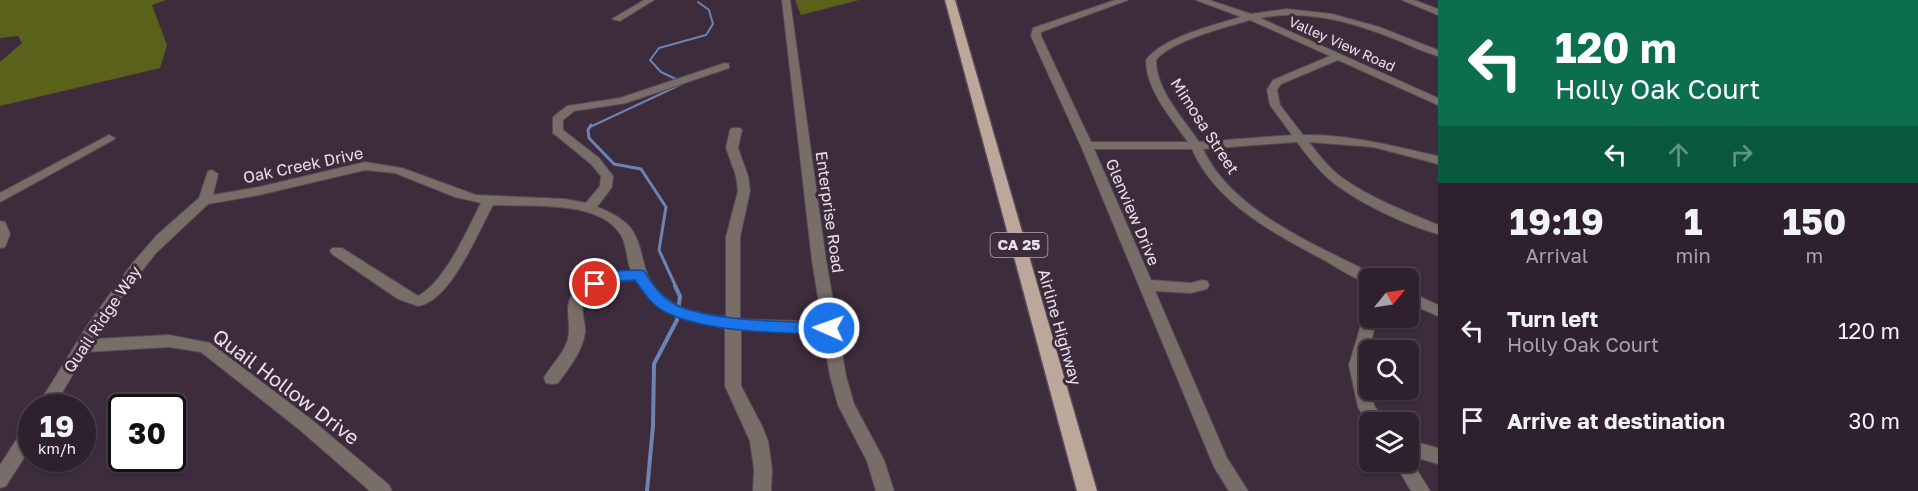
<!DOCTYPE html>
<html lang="en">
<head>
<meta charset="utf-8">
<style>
  body { margin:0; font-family:"Golos Text",sans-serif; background:#362935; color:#f1f3f6; height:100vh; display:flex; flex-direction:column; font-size:22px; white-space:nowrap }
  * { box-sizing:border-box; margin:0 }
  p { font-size:20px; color:#a7a3aa }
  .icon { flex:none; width:33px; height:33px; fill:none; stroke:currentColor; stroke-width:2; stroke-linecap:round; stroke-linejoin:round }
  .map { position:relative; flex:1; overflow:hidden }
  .panel { display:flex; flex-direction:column; background:#2e212d; width:480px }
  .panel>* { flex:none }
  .top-card { background:#0b6e4f; color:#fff; overflow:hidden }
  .needle { width:39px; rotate:60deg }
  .controls { position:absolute; left:1359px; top:268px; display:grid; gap:12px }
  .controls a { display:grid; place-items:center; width:60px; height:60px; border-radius:9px; background:#2e212d; box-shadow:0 2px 4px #0004,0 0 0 2px #493e49; font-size:30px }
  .speed { position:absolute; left:18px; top:394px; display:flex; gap:12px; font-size:30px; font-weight:700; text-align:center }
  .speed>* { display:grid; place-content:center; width:78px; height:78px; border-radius:50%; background:#2e212d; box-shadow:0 2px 4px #0004,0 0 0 2px #493e49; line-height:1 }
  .speed small { font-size:15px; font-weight:400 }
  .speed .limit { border:3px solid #111; border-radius:9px; background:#fff; color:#111 }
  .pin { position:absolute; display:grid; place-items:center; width:51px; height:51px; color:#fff; margin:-26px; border:3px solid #fff; border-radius:50%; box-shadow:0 2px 6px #0007 }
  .me { position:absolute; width:66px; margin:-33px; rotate:272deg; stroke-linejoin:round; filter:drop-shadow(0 0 4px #0008) }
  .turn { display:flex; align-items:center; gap:21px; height:126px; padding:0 18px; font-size:27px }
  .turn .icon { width:78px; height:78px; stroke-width:2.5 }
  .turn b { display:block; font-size:42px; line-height:51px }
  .lanes { display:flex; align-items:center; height:57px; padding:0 18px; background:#0003; justify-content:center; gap:30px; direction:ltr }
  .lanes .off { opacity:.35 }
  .eta { display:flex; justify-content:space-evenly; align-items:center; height:102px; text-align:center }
  .eta b { font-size:36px; font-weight:700; line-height:42px }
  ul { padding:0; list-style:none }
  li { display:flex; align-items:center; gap:18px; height:90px; padding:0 18px }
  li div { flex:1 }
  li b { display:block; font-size:22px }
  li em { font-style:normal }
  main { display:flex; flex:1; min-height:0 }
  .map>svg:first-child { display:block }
  .green { fill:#59611a }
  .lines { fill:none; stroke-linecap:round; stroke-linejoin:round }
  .stream-far2 { stroke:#6c83b3; stroke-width:2 }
  .stream-far1 { stroke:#6c83b3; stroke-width:3 }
  .stream { stroke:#6c83b3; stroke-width:4 }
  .minor-casing { stroke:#594958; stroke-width:2 }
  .major-casing { stroke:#594958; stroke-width:3 }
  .minor { fill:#786e67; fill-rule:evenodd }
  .major { fill:#bca89a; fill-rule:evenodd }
  .route { fill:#1a73e8; stroke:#114b97; stroke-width:1.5 }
  .labels { text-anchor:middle; stroke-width:6; stroke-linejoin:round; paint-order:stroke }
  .far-street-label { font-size:14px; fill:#ebe0ea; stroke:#3d2c3c }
  .shield { fill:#3d2c3c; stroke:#b7aab6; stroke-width:1.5 }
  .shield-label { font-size:15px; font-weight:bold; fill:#ebe0ea }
  .street-label { font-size:16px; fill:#ebe0ea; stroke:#3d2c3c }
  .near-street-label { font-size:20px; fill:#ebe0ea; stroke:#3d2c3c }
</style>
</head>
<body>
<main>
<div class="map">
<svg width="1438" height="491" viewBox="0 0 1438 491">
  <rect width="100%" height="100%" fill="#3d2c3c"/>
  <path class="green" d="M0 0H166L152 5 167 45 160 68 0 106V62L22 43 18 36 0 38Z
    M795 0H859L801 15Z"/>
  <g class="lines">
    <path class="stream-far2" d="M680 81 661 72 650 60 659 48 706 35 713 24 709 10 698 2
      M590 127 682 84"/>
    <path class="stream-far1" d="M591 125 588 130 589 138 614 164 641 169 666 207 659 250 676 287"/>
    <path class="stream" d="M647 491 653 426 654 364 677 320 680 296 675 286"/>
    <defs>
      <path id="minor" d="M644 0H654L620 21 612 19Z
        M782 0H790L826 260 846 376 854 404 884 460 894 491H876L867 461 838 405 830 376 823 334 741 330V386L762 426 768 441 772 469 771 491H753L754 469 750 441 725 386V328C688 322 656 315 636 280 619 281 588 284 583 305 581 314 586 324 585 333 582 352 569 368 558 383L552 384 546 383 544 378C551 365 562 356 567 342 571 331 568 321 568 309 569 279 607 273 631 271 626 259 627 245 621 235 599 199 529 207 493 205 478 232 451 301 418 306L398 299 332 254 330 251 332 248H342L418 296C445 282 467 230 481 203L455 197 395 173 365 170 259 195 208 204 156 253 126 291 94 339 169 335 210 343 312 420 389 485 392 491H370L300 430 201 352 169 347 86 352 53 408H36L89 323 131 265 157 235 199 198 208 171 212 170 218 174 213 195 259 187 365 162 402 168 476 195 565 199 586 203 600 186 601 176 591 164 553 133V117L567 106 620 98 725 63 729 64V68L626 103 574 111 563 120V130L599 158 613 176 612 187 597 207C608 211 620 217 629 226 649 250 635 279 672 302 687 312 707 314 726 317V237L738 191 736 176 726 148 730 130 732 128H740L742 130 738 148 748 176 750 191 740 237V319L822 322 812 260Z
        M1115 0H1128L1041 32V36L1091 142H1188C1171 118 1146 90 1146 60 1163 37 1214 25 1241 17L1196 0H1209L1251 14 1287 9 1332 14 1379 27 1438 50V56C1423 52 1409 45 1395 39 1352 22 1306 9 1260 18L1438 98V105L1338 60 1281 84 1277 90 1280 105 1303 135C1350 134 1393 146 1438 156V164L1373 147 1309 142C1318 154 1328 167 1341 177 1370 198 1405 211 1438 225V234C1407 226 1355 201 1330 180 1317 169 1307 155 1297 142L1203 149C1232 212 1317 245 1375 275L1377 279H1370V284C1354 279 1338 268 1324 260 1274 233 1216 204 1192 149H1094L1151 280 1191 283 1202 280 1207 281 1209 285 1207 289 1191 293 1155 291 1227 458 1248 491H1229L1214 467 1081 146 1031 36 1033 28ZM1250 20 1330 56 1273 80 1267 90 1270 105 1292 135 1199 142C1183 118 1156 90 1156 60 1171 41 1226 27 1250 20Z
        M1402 0H1414L1438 9V15Z
        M109 135 115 138 113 140 0 202V193Z
        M0 221 5 222 10 234 5 247 0 248Z
        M1408 291 1438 305V316L1408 303Z
        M1370 313V318H1377L1365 365 1374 405 1385 423H1370V426L1358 407 1349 365 1363 318 1365 314Z
        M32 423V445L6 486 0 488V465L26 425Z
        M1408 440 1438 448V464L1408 455Z
        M1409 457 1430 491H1411L1394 462H1408Z"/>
      <path id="major" d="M945 0H955L1097 491H1077Z"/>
    </defs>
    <use href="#minor" class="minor-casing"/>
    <use href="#major" class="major-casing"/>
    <use href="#minor" class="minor"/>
    <use href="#major" class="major"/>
  </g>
  <path class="route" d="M639 270 644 271C653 285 661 297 676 305 709 321 790 322 829 323L834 324 836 328 834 333 829 334C781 333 710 333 667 313 652 306 644 293 635 280L616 281 595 289 588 284 590 281 614 271Z"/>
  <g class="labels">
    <g class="far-street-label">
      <text transform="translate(1342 44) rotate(24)" y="5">Valley View Road</text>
    </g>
    <rect class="shield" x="990.5" y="233" width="57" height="24" rx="4.5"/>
    <g class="shield-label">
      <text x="1019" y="250">CA 25</text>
    </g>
    <g class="street-label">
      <text transform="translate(1205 126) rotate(57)" y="6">Mimosa Street</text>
      <text transform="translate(303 165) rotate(-12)" y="6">Oak Creek Drive</text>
      <text transform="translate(830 212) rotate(82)" y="6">Enterprise Road</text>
      <text transform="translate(1133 212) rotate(67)" y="6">Glenview Drive</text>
      <text transform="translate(102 319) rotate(-56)" y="6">Quail Ridge Way</text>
      <text transform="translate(1060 327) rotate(74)" y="6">Airline Highway</text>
    </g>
    <g class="near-street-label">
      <text transform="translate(286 387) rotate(37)" y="7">Quail Hollow Drive</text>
    </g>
  </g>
</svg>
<div class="controls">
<a><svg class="needle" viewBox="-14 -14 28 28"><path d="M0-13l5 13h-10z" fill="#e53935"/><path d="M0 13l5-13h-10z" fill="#a7a3aa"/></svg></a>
<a><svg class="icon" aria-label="search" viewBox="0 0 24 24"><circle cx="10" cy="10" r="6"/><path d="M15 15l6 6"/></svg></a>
<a><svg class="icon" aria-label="layers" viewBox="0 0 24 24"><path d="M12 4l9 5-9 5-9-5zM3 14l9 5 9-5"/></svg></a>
</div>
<div class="speed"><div>19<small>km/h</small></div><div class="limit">30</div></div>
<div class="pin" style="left:595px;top:284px;background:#d93025"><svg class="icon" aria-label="arrive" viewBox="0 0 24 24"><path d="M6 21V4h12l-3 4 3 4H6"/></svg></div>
<svg class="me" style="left:829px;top:328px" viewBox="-20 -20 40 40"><circle r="17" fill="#1a73e8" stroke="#fff" stroke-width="3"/><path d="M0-11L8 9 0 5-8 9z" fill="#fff"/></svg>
</div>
<section class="panel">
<div class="top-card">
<div class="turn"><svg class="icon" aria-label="left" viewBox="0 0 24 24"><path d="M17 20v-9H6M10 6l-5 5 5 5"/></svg><div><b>120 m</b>Holly Oak Court</div></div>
<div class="lanes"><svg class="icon" aria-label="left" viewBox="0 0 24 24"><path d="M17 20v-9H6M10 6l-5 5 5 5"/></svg><svg class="icon off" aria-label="ahead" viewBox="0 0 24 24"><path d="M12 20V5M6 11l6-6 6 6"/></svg><svg class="icon off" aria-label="right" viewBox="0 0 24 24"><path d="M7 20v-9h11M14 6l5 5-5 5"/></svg></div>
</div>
<div class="eta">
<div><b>19:19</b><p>Arrival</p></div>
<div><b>1</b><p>min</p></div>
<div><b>150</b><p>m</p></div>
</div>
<ul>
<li><svg class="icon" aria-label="left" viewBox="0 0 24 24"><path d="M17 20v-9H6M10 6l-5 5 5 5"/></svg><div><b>Turn left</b><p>Holly Oak Court</p></div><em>120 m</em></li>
<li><svg class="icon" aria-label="arrive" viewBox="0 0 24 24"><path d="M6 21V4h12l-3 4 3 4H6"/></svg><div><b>Arrive at destination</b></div><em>30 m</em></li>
</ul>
</section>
</main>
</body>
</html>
